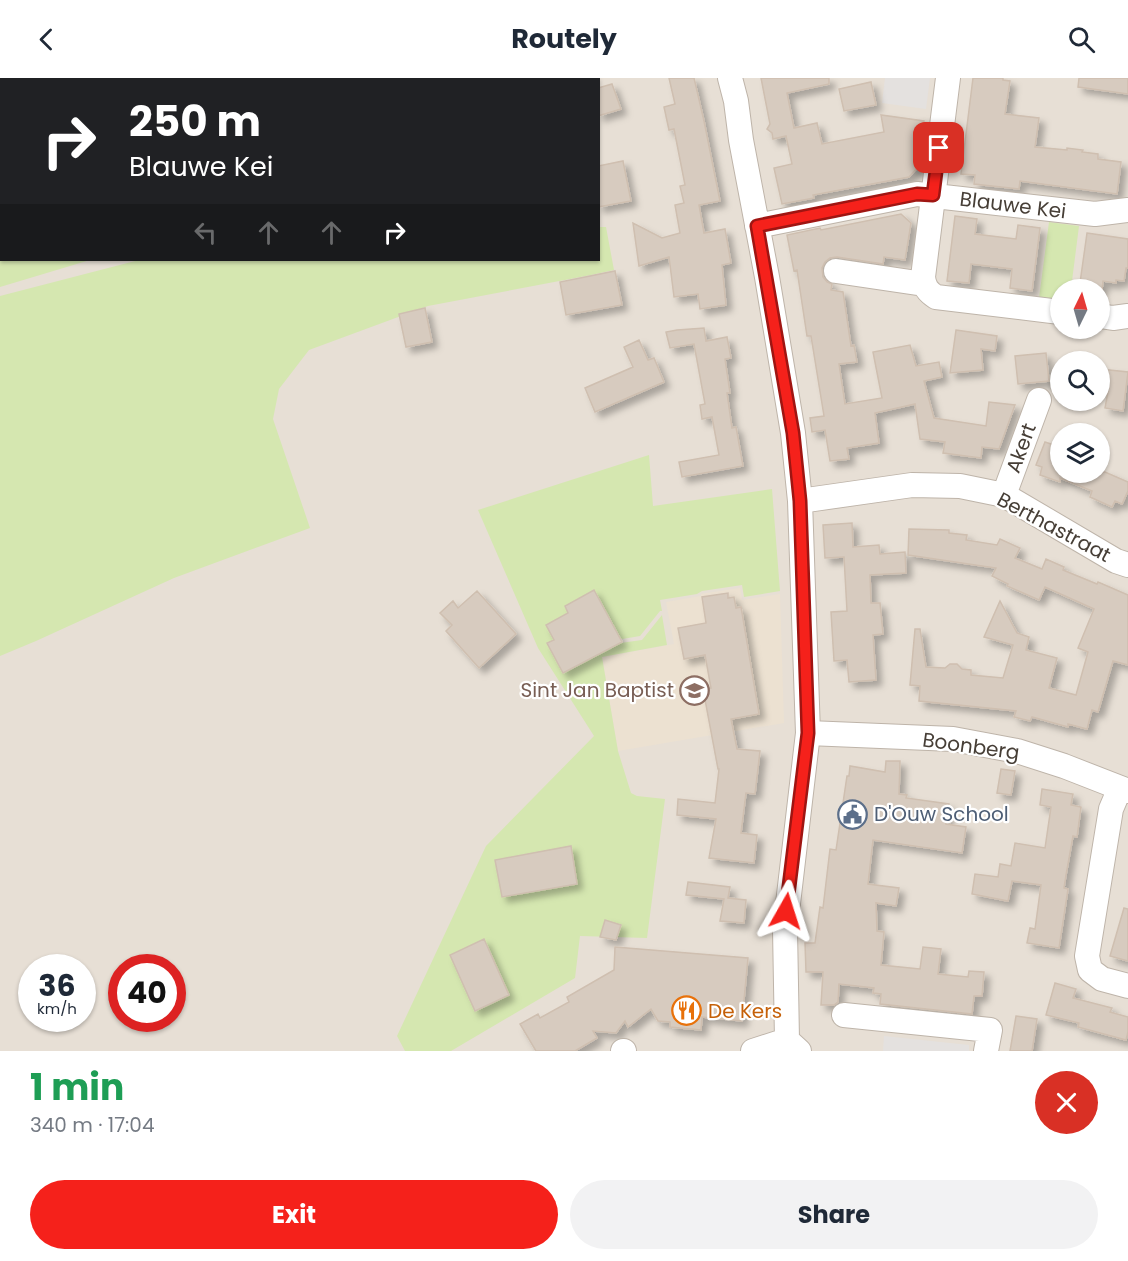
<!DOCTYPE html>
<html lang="en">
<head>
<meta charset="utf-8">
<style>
  body { margin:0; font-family:Poppins,sans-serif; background:#f2f2f3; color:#1f2937; height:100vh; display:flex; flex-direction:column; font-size:22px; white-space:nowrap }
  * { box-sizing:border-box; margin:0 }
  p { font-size:20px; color:#747a83 }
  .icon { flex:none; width:33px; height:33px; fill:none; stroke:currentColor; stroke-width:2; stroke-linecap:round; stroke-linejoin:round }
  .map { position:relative; height:973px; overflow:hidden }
  .panel { display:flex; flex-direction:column; background:#fff; flex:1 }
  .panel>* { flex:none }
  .guide { position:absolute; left:0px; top:0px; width:600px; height:183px; box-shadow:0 2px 4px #0004; background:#202124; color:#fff; overflow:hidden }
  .needle { width:39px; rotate:5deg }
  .controls { position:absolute; left:1050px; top:201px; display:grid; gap:12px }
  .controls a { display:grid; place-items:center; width:60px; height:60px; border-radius:50%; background:#fff; box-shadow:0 2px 4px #0004; font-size:30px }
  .speed { position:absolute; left:18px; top:876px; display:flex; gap:12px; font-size:30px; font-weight:700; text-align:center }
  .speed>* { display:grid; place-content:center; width:78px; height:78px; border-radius:50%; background:#fff; box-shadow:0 2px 4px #0004; line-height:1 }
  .speed small { font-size:15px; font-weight:400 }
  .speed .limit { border:9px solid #d22; background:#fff; color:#111 }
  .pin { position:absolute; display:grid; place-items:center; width:51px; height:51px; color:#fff; margin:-26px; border-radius:12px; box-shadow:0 3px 9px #0006 }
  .me { position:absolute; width:66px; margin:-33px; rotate:6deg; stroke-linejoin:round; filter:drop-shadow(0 0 4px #0008) }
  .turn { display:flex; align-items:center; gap:21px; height:126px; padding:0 30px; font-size:27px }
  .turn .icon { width:78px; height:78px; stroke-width:2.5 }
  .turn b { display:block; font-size:42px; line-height:51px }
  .lanes { display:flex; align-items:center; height:57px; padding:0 30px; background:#0003; justify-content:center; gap:30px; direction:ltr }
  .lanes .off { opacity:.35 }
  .round { display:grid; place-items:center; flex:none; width:63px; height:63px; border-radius:32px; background:#f2f2f3 }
  .head { display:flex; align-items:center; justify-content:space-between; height:102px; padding:0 30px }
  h1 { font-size:36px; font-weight:700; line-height:45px; color:#1e9e55 }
  .button { display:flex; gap:12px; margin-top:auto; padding:12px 30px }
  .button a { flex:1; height:69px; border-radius:36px; background:#f5211b; color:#fff; font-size:24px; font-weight:700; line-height:69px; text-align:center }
  .button a+a { background:#f2f2f3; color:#1f2937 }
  header { display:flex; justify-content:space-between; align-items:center; height:78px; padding:0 30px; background:#fff; font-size:27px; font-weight:700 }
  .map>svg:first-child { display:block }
  .residential { fill:#e7dfd5; fill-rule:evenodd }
  .education { fill:#ece1d1 }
  .green { fill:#d5e7b0 }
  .parking { fill:#e4e1df }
  .building { fill:#d7cbbf; stroke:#cfbfb0; stroke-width:1.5; filter:url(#shadow) }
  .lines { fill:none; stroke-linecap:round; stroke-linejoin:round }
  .minor-casing { stroke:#beb4a9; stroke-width:26 }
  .minor { stroke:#fff; stroke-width:24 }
  .route-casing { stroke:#9f1512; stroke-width:15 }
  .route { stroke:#f5211b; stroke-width:10 }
  .labels { text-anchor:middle; stroke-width:4.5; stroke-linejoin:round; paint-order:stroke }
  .street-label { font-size:20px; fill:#463e36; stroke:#fff }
  .education-label { font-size:20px; fill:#785e54; stroke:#fff; text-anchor:end }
  .service-label { font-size:20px; fill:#4e5e75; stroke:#fff; text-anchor:start }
  .food-label { font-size:20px; fill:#c56008; stroke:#fff; text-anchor:start }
</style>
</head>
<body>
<header><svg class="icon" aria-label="back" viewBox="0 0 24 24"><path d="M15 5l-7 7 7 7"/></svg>Routely<svg class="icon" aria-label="search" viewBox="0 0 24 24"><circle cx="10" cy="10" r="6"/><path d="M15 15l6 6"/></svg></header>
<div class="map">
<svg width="1128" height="973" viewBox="0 0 1128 973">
  <defs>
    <filter id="shadow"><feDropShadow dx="5.5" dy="5.5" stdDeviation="3" flood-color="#0004"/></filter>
  </defs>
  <rect width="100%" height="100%" fill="#f3eee7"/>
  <path class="residential" d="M0 0H1128V973H0ZM2 2H598V182H2ZM1060 212H1100V250H1060ZM1060 284H1100V322H1060ZM1060 356H1100V394H1060ZM32 890H82V940H32ZM122 890H172V940H122Z"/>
  <path class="education" d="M740 510 742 522 780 516 784 645 618 673 602 579 674 566 666 524 701 518V516Z"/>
  <path class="green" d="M0 0H507L506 2H2V182H90L0 209Z
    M1049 144 1079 148 1071 211 1060 212V223L1039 220Z
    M599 149H606L614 192 591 197 428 228 309 272 279 311 273 341 310 450 174 500 36 563 0 578V218L139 182H598Z
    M649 377 653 428 772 411 780 513 744 519 742 507 702 513 697 516 660 522 662 533H660L640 558 599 565V568L642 562 662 537 667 567 602 579 618 673 631 715 637 718 665 721 647 860 580 858 575 900 451 973H405L397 958 486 768 594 658 538 570 478 432Z"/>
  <path class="parking" d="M885 0H930L926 31 882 25Z
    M884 958 969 967V973H883Z"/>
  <path class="building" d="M669 0H694L704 43 720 123 699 127 704 155 725 151 731 185 722 187 726 227 700 231 698 216 674 219 669 179 639 188 633 145 662 160 680 155 675 127 684 125 680 108 685 107 674 51 669 52 664 29 675 26Z
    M761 0H829V6L787 15 794 50 817 45 822 66 884 54 881 37 924 43 918 89 909 99 813 117 814 120 782 126 774 90 792 86 786 58 773 61 772 55 767 51 770 46Z
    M973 0H1003V2L1010 3 1005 36 1039 40 1035 69 1067 72V70L1083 72 1082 74 1098 76V81L1121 84 1117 116 1020 103 1019 111 974 106 975 97 961 96Z
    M1079 0H1128V16L1078 9Z
    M871 4 876 27 844 33 839 11Z
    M612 6 621 31 598 38V10Z
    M623 83 631 123 598 129V88Z
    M901 136 911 145 905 182 884 179 883 186 837 179 830 180 825 184 822 190 823 199 827 204 832 206 831 212 843 214 851 268 854 267 857 284 839 286 845 326 882 320 873 274 910 267 916 288 939 284 942 299 924 303 934 340 986 348 989 324 1015 327 999 371 982 369 981 380 943 375 945 364 920 361 915 326 875 335 879 365 847 370 849 381 830 383 825 352 812 354 810 340 824 338 811 258H807L797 192 794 193 787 157 820 150 821 152Z
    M955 138 977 141 975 156 1016 161 1018 147 1040 150 1032 213 1010 210 1012 191 971 186 969 205 947 203Z
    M1087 155 1128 161V190H1126L1124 203 1116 202V205L1103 203 1102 212H1079Z
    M615 193 622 227 566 237 560 204Z
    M425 230 432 264 406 269 399 236Z
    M704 250 706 263 727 259 731 280 725 281 730 315H727L732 350 736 349 743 388 682 399 679 384 719 377 712 339 702 341 700 327 705 326 694 266 670 270 666 254 677 252Z
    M956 252 997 258 995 273 981 271 983 292 950 295Z
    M639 262 648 282 654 280 664 304 595 334 585 310 633 289 624 269Z
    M1046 275 1049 303 1018 306 1015 278Z
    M1100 291 1128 294 1123 333 1105 330 1108 314 1100 313Z
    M1045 364 1060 369V394H1105L1128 404V413L1122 426 1115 423 1112 429 1090 419 1092 413 1060 400V404L1040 397 1042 389 1036 387Z
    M852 445 853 469 879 467 880 476 905 474 906 495 870 497 871 525H880L883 556 873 557 876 602 849 604 847 582 834 583 831 534 847 533 844 479 825 480 823 447Z
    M909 451 949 452V455L967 457 966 462 997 467 1000 461 1020 470 1015 480 1042 491 1046 481 1064 489 1063 492 1097 506 1098 504 1128 517V587L1113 583 1098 634 1092 632 1087 651 1068 646V649L1032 639 1030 643 1014 639 1016 633 919 623 920 608 910 607 915 551H920L926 589 945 590 950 586H957L962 591 971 592V597L1003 600 1013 567 984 559 1000 523 1017 555 1029 559 1026 572 1057 580 1049 610 1076 617 1088 574 1078 570 1094 531 1045 509 1039 522 1007 508 1008 506 992 498 996 490 908 477Z
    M594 512 622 564 563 595 547 565 554 562 546 547 568 535 565 528Z
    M477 513 516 556 479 590 446 553 452 547 440 535 453 523 458 530Z
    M728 515V520L734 519 736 530 741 529 759 636 731 641 737 671 760 673 755 716 746 715 741 755 757 757 754 785 709 780 716 741 677 737 678 721 715 725 719 691H718L703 611 711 610 705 577 684 581 678 550 706 545 702 519Z
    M886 683H900L899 716 907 717 906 720 949 726 946 746 966 749 962 775 873 762 868 806 899 810 896 828 876 825 877 853 884 854 881 887 920 891 923 869 941 871 938 896 968 899 969 893 984 894 982 918H974L972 936 880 926 881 916 873 915 874 910 839 906 838 924 834 927H821L823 894H806L805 865H815L820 829 823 830 830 771 836 772 847 698H849L850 688 885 694Z
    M1001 691 1015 693 1011 717 997 715Z
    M1042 711 1073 716 1071 727 1081 729 1077 759 1073 758 1066 797 1064 810 1068 811 1059 870 1027 865 1030 850 1035 851 1041 807 1012 803 1008 823 972 816 975 796 998 799 1000 786 1011 788 1015 765 1045 770 1051 729 1040 727Z
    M571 768 577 806 502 819 495 782Z
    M688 804 730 809 728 820 746 822 744 845 720 843 724 821 686 817Z
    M1124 830 1128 831V883L1110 878Z
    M605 842 621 847 616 862 600 859Z
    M484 861 509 917 475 933 450 877Z
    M615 869 748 880 742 943 702 939 701 952 670 949V944L658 943 651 931 628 949 625 943 616 955 593 953 597 960 575 973H536L520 946 538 936 540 940 569 924 567 919 614 892Z
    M1055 905 1076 911 1073 920 1112 930 1110 934 1128 939V954L1126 962 1078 949 1079 945 1046 937Z
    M1016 938 1037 941 1032 973H1010Z"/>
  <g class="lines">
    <defs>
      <path id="minor" d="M730 0 736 23 741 62 767 199 793 355 800 423 808 655 785 851 787 962 799 973
        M948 0 923 199C924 209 928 214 936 219L1060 234
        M757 148 917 116 1095 136 1128 132
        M836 193 924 206
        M1100 238 1113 240 1128 238
        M1004 417 1039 322
        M800 423 912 407 960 408 1004 417 1116 483 1128 487
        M808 655 953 661 1017 673 1064 688 1128 713
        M1120 710 1111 731 1087 878 1090 892 1102 901 1128 908
        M844 937 990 952 986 973
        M623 973H624
        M753 973 787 962"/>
    </defs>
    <use href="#minor" class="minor-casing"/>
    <use href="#minor" class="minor"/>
  </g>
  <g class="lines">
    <defs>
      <path id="route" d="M786 833 808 655 800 423 793 355 757 148 917 116 933 117 939 70"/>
    </defs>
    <use href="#route" class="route-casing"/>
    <use href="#route" class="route"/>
  </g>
  <defs>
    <symbol id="school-ring" viewBox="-11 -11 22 22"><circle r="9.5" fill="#fff" stroke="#8d6e63" stroke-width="1.5"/><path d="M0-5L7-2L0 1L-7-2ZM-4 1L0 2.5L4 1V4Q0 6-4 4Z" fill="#8d6e63"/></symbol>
    <symbol id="civic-ring" viewBox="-11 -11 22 22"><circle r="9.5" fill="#fff" stroke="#5c6f8a" stroke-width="1.5"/><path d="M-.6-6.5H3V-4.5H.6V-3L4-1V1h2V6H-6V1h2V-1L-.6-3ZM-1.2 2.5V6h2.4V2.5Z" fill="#5c6f8a"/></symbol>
    <symbol id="restaurant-ring" viewBox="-11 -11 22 22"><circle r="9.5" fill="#fff" stroke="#e8710a" stroke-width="1.5"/><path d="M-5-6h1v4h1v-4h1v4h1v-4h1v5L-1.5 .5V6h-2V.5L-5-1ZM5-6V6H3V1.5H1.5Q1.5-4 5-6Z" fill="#e8710a"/></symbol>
  </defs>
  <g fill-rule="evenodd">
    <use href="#school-ring" x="678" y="596" width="33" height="33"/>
    <use href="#civic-ring" x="836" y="720" width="33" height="33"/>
    <use href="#restaurant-ring" x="670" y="916" width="33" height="33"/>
  </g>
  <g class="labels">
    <g class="street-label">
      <text transform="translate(1013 127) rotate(7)" y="7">Blauwe Kei</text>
      <text transform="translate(1021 370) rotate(-70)" y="7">Akert</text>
      <text transform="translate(1054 449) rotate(28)" y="7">Berthastraat</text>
      <text transform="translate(971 668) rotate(8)" y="7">Boonberg</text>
    </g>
    <g class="education-label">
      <text x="674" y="619">Sint Jan Baptist</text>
    </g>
    <g class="service-label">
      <text x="874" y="743">D'Ouw School</text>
    </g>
    <g class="food-label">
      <text x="708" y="940">De Kers</text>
    </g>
  </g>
</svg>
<div class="controls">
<a><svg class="needle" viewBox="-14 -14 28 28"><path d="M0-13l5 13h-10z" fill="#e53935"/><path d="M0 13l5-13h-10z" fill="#747a83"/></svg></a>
<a><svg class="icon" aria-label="search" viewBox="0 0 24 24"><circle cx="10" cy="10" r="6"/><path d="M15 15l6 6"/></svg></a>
<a><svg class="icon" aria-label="layers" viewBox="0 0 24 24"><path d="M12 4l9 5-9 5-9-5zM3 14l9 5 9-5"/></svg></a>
</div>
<div class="speed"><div>36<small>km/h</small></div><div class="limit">40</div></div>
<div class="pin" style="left:939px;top:70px;background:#d93025"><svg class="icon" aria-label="arrive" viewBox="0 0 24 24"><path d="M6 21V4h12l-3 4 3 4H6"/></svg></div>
<svg class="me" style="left:786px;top:833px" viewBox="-20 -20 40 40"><path d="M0-17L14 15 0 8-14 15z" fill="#f5211b" stroke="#fff" stroke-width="4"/></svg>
<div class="guide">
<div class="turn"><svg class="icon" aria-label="right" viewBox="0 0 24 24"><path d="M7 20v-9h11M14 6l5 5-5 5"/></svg><div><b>250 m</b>Blauwe Kei</div></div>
<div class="lanes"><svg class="icon off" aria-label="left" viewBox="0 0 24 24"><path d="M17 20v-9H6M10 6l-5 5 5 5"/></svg><svg class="icon off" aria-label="ahead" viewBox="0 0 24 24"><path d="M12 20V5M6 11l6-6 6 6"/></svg><svg class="icon off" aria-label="ahead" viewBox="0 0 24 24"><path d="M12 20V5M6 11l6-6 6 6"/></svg><svg class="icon" aria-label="right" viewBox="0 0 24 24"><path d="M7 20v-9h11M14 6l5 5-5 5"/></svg></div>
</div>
</div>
<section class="panel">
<div class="head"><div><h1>1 min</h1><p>340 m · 17:04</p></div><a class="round" style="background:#d93025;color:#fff"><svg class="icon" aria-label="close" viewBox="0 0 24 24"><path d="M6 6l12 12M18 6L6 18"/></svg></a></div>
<div class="button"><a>Exit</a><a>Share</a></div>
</section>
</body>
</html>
